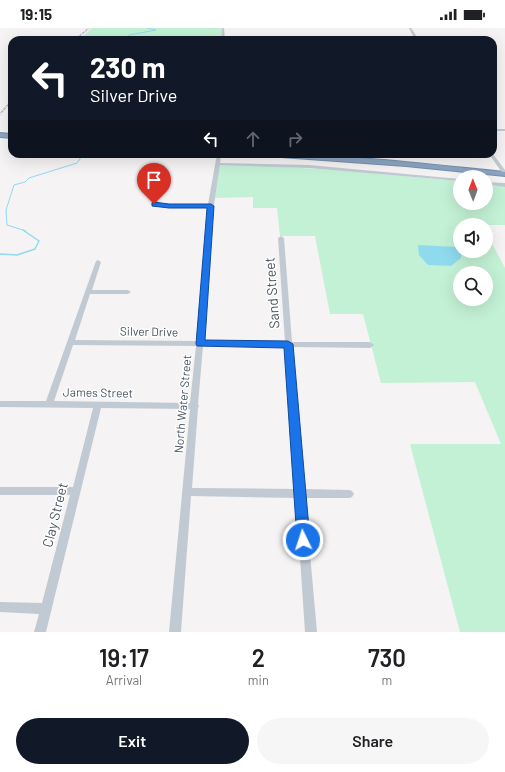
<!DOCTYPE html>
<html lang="en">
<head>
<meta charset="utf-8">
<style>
  body { margin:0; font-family:Barlow,sans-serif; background:#f6f6f6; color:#202124; height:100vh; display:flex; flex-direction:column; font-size:15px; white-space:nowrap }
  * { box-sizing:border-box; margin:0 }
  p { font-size:13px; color:#757577 }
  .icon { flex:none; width:22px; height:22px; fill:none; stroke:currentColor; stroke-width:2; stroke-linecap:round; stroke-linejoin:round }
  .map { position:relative; height:604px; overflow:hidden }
  .sheet { display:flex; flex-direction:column; background:#fff; flex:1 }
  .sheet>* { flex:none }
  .banner { position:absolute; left:8px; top:8px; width:489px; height:122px; border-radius:12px; box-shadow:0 4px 16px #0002; background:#111827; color:#fff; overflow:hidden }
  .needle { width:26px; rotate:359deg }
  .tools { position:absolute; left:453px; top:142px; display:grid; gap:8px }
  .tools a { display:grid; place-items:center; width:40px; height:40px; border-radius:50%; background:#fff; box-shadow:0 4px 16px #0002; font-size:20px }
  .pin { position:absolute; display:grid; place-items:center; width:34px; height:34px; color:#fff; margin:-41px -17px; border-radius:50% 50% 50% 0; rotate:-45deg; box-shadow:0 0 4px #0007 }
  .pin .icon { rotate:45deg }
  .me { position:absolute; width:44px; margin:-22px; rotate:356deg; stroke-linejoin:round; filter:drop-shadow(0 0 3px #0008) }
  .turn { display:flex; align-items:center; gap:14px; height:84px; padding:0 16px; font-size:18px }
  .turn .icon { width:52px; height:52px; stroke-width:2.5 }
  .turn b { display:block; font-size:28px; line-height:34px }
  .lanes { display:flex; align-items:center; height:38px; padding:0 16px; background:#0003; justify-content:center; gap:20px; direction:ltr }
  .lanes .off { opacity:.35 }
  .eta { display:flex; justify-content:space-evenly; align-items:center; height:68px; text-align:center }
  .eta b { font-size:24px; font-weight:600; line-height:28px }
  .button { display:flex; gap:8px; margin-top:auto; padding:8px 16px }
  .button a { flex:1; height:46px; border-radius:24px; background:#111827; color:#fff; font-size:16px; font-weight:600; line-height:46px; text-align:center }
  .button a+a { background:#f6f6f6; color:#202124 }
  .status { display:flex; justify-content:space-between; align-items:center; height:28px; padding:0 20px; background:#fff; direction:ltr }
  .status svg { height:11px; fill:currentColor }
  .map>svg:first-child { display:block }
  .green { fill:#c3f1d5; fill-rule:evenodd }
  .water { fill:#90daee }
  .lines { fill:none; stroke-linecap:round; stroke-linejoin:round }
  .stream-far1 { stroke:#90daee; stroke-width:1 }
  .stream { stroke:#90daee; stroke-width:1.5 }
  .highway-casing { stroke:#7690ad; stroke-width:2 }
  .minor { fill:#c1cad2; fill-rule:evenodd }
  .highway { fill:#8ba5c1; fill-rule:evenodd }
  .rail-casing { stroke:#b5b8bd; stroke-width:1.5 }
  .rail { stroke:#fff; stroke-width:1; stroke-dasharray:2; stroke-linecap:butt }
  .route { fill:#1a73e8; stroke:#114b97 }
  .labels { text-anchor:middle; stroke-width:3; stroke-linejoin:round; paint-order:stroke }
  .street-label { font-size:12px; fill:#4a5661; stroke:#fff }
  .near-street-label { font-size:14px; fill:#4a5661; stroke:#fff }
</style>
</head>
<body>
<div class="status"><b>19:15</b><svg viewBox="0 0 49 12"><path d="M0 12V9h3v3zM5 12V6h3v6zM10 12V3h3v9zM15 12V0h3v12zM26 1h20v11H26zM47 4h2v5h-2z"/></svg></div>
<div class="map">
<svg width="505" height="604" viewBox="0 0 505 604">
  <rect width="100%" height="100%" fill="#f5f3f3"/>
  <path class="green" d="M92 0H222L221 12H79Z
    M236 136 334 142 460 153V175H486V155L505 158V197H460V223H486V204L505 240V604H460L410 416H501L475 354 381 355 363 286H330L315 208H280L277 180H253V169L215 170 220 137ZM460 245H486V271H460Z"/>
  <path class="water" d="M418 217 458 219 462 224 461 230 451 238 428 237 419 227Z"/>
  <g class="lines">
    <path class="stream-far1" d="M132 12 128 10 129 7 156 2 147 0
      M26 203 7 197 6 182 14 157 25 154 29 150 77 135 80 131V127L74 126"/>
    <path class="stream" d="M0 226 17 227 35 221 39 213 23 202"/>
    <defs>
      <path id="highway" d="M0 105 12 106V110L0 109Z
        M264 126C344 126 425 136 505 144V148L406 138 267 128Z"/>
    </defs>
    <use href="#highway" class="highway-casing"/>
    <path class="minor" d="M222 0H224L225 12H221Z
      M409 0H411L419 12H415Z
      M493 101H505V103H493Z
      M217 126H221L220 135 309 137 460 151V153L309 140 220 137 214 177 203 313 285 314 278 210 281 208 284 210 292 314H370L374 317 370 320 293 319 305 461 349 462 352 463 354 466 352 469 349 470H305L317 604H305L296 470 191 468 181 604H169L190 381 101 380 46 604H34L39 586 0 584V574L42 575 70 467H0V459H73L93 380 0 379V373H46L96 233 98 232 101 234 92 262H128L131 264 128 266H90L75 312 196 313 208 180H169L152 177 151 172 161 143 163 142 165 143 157 175 169 176H208ZM73 317 196 318 190 375 54 373ZM203 318 286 319 296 461 192 460 198 380 199 378 198 376Z
      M489 126H493L505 142V146H503Z
      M486 154 505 155V159L486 156Z"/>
    <use href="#highway" class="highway"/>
    <defs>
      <path id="rail" d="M75 12 89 0
        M0 86 12 72"/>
    </defs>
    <use href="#rail" class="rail-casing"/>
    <use href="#rail" class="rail"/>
  </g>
  <path class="route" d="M154 174 169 176H211L214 178 205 312 288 313 293 316 310 512 308 516 303 518 299 516 297 512 284 320 197 318 196 316 207 180H169L152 178V175Z"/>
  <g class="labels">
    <g class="street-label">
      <text transform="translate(149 304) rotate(1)" y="4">Silver Drive</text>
      <text transform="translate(98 365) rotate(1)" y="4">James Street</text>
      <text transform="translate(183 376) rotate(-85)" y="4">North Water Street</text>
    </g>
    <g class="near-street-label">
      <text transform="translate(272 265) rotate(-94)" y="5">Sand Street</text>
      <text transform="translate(55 487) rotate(-76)" y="5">Clay Street</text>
    </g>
  </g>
</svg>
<div class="tools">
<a><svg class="needle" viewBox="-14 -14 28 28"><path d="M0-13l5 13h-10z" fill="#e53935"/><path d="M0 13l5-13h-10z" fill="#757577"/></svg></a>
<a><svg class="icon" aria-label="sound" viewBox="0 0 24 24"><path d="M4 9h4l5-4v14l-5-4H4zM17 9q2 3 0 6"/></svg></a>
<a><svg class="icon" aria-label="search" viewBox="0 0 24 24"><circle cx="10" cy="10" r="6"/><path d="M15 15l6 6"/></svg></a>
</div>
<div class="pin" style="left:154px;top:176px;background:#d93025"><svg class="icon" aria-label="arrive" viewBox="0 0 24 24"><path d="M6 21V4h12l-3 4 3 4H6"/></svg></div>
<svg class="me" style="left:303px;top:512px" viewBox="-20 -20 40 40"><circle r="17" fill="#1a73e8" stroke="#fff" stroke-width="3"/><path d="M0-11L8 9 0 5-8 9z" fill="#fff"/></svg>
<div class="banner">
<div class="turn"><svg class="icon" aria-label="left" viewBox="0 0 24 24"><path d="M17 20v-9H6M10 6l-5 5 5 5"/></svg><div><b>230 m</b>Silver Drive</div></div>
<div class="lanes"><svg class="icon" aria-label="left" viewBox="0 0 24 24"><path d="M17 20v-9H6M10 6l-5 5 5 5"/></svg><svg class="icon off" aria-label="ahead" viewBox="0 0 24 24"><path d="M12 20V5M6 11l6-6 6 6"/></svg><svg class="icon off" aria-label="right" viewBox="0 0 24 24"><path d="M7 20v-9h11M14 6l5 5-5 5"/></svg></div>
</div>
</div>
<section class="sheet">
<div class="eta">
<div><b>19:17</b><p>Arrival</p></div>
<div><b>2</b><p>min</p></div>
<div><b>730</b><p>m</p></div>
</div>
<div class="button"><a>Exit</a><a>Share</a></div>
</section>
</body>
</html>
